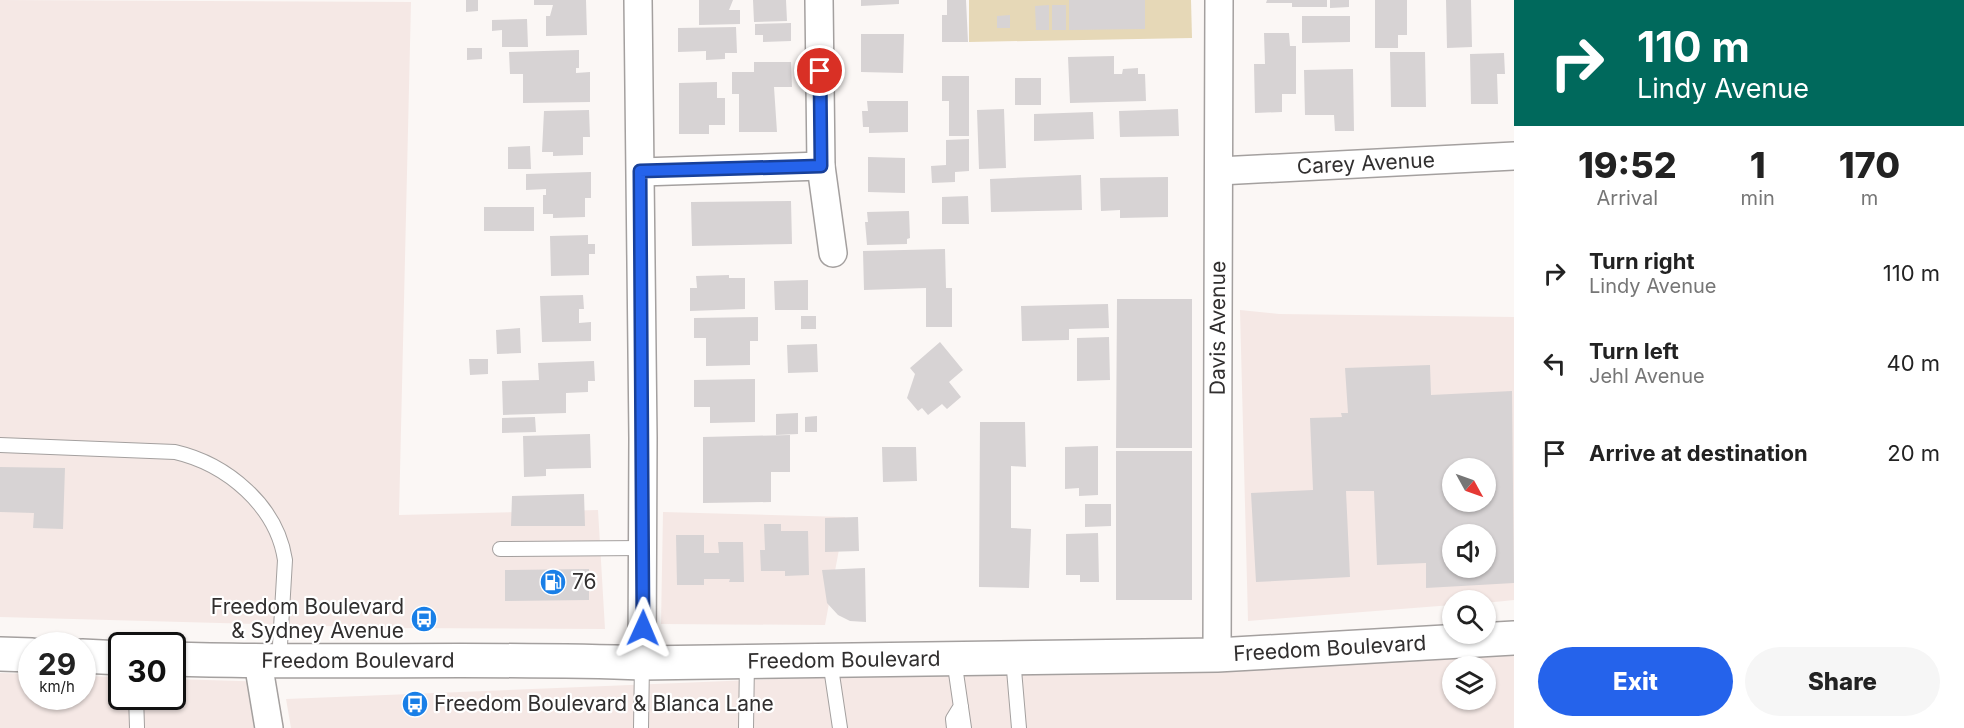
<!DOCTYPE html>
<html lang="en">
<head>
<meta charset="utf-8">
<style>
  body { margin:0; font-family:Inter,sans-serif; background:#f6f6f6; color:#222; height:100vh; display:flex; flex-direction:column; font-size:22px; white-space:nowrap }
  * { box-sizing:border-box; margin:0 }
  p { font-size:20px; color:#767676 }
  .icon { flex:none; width:33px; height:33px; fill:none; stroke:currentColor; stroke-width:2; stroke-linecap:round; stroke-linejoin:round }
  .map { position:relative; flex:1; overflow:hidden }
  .side { display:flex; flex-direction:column; background:#fff; width:450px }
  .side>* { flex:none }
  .hud { background:#00695c; color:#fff; overflow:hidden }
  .needle { width:39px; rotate:130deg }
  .fabs { position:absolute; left:1442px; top:458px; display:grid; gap:12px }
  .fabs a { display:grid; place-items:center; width:54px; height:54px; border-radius:50%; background:#fff; box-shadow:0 2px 4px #0004; font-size:30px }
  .speed { position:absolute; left:18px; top:632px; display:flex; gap:12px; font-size:30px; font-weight:700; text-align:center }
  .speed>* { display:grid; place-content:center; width:78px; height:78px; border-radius:50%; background:#fff; box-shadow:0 2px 4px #0004; line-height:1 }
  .speed small { font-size:15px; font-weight:400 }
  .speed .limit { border:3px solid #111; border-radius:9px; background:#fff; color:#111 }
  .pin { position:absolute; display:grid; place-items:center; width:51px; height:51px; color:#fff; margin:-26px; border:3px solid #fff; border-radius:50%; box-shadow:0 2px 6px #0007 }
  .me { position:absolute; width:66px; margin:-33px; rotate:1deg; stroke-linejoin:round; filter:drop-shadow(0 0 4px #0008) }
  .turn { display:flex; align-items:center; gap:21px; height:126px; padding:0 24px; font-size:27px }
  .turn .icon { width:78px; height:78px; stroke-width:2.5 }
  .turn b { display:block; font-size:42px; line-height:51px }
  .eta { display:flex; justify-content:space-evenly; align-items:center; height:102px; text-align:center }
  .eta b { font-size:36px; font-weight:800; line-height:42px }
  .action { display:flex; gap:12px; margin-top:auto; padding:12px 24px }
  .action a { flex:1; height:69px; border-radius:36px; background:#2563eb; color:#fff; font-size:24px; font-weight:800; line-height:69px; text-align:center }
  .action a+a { background:#f6f6f6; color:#222 }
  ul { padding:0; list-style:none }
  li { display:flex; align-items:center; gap:18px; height:90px; padding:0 24px }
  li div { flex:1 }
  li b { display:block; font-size:22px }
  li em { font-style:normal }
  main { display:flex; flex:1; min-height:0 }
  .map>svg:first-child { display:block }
  .built { fill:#f5e8e5; fill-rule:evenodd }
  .green { fill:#e6d8b7 }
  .building { fill:#d7d3d4; fill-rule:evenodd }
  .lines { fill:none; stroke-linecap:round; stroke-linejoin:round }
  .service-casing { stroke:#a4a09f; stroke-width:16 }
  .minor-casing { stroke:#a4a09f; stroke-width:30 }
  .secondary-casing { stroke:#a4a09f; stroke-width:36 }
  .service { stroke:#fff; stroke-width:14 }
  .minor { stroke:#fff; stroke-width:27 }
  .secondary { stroke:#fff; stroke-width:33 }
  .route-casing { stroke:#184099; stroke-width:15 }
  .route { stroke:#2563eb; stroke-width:10 }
  .labels { text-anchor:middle; stroke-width:4.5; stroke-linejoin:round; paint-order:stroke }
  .street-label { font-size:21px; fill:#312f2f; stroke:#fff }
  .poi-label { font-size:21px; fill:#312f2f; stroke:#fff; text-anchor:start }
</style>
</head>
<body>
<main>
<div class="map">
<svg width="1514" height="728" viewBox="0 0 1514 728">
  <rect width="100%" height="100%" fill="#fbf7f5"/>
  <path class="built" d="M0 0 411 2 399 515 598 510 605 629 396 628 0 617Z
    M1240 310 1279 314 1514 317V600L1485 603V600H1452V605L1248 621ZM1452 468H1485V501H1452ZM1452 534H1485V567H1452Z
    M663 512 845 517 825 625 661 624Z
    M1514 649V728H291L286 699ZM1452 666H1485V699H1452Z
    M0 673 31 674 32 696H82L83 676 121 677 122 696H172L173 679 276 682 284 728H0Z"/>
  <path class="green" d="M969 0H1191L1192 38 969 42Z"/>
  <path class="building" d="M466 0H478V11L466 12Z
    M534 0H586L587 35 546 36V16H550L553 5H534Z
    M699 0H733L729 10H740V24L699 25Z
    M753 0H786L787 21 754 22Z
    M861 0H899V4L861 6Z
    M947 0H966L968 42H942V15H947Z
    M1069 0H1145V29L1069 30Z
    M1267 0H1327V7H1292V3H1266Z
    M1330 0H1349V7L1330 8Z
    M1375 0H1407V35H1398V48H1375Z
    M1446 0H1471L1472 47 1447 48Z
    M1049 5V30H1036L1035 6Z
    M1052 5H1066V30H1052Z
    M1010 15V28H997V16Z
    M1302 16H1350V42L1302 43Z
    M527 19 528 47H502V30L492 31V20Z
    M791 23V41L763 42V35H755V24Z
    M736 27 737 53H725V59L706 60V51L678 52V28Z
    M1264 33H1289L1290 46H1296V94H1282V112L1255 113 1254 64H1265Z
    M861 34H904L903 73 861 72Z
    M467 48H482V59L467 60Z
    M579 50V68H576V73L590 72V102L523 103V74H510L509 52Z
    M1390 52H1425L1426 107H1391Z
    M1504 53 1505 74H1497L1498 104H1471L1470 54Z
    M1114 56V74H1122L1123 69 1138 68V74H1145L1146 101 1070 103 1068 57Z
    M754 62H791L792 87H774L777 132H739V94H732V72H754Z
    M1353 69 1354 131H1335L1334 115H1305L1304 70Z
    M942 76H969V136H949V101H942Z
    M1015 78H1041V105H1015Z
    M717 82V98H725V125H709V134H679V83Z
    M867 101H908V132L869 133V127H863L862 111H868Z
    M1004 109 1006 168 979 169 977 110Z
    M1178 109 1179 136 1120 137 1119 111Z
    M589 110 590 137H583V155L553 156V152H542L544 111Z
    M1093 112 1094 139 1034 141V114Z
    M969 139V171L955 172V182L932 183 931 166 946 165V140Z
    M530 146 531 169H508V147Z
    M868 157 905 158V193L868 192Z
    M591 172V198H585V217L553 218V214H543V195H546V189L526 190V174Z
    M1081 175 1082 210 991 212 990 179Z
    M1168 177V217L1120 218V210L1101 211 1100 178Z
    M968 196 969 224H942V197Z
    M791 201 792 244 692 246 691 202Z
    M484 207H534V231H484Z
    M909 211 910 238 907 239V244L867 245 865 222H868L867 212Z
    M588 235V244H595V254H589V275L551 276 550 236Z
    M945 249 946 288H952V327H926V288L864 290 863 251Z
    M729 275V278H745V309L690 311V288H697L696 276Z
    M808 280V310H775L774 281Z
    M583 295 584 309H579V323L591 322V341L542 342 540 296Z
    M1117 299H1192V448H1116Z
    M1108 304 1109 328 1069 329V340L1022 341 1021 306Z
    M801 316H816V329H801Z
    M758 317V341H750V365L706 366V338H694V318Z
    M520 328 521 353 497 354 496 330Z
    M1109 337 1110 380 1077 381V338Z
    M940 342 963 370 949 382 961 397 947 409 942 404 928 415 922 408 918 411 907 398 915 374 910 368Z
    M817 344 818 372 788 373 787 345Z
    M469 359H488V374L470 375Z
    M594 361 595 381H588V392L566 393V413L503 415 502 381 539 380 538 363Z
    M1430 365 1431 395 1512 391 1514 583 1426 588V563L1377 565 1374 491H1346L1350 577 1256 582 1251 493 1313 490 1310 418 1342 417 1341 413H1348L1345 368ZM1452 468H1485V501H1452ZM1452 534H1485V567H1452Z
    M755 379V422L710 423V407H694V380Z
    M798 413V434L776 435V414Z
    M817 416V432H805V417Z
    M535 417 536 432 502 433V418Z
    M980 422H1025L1026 467 1011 466V528L1031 529 1029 588 979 587Z
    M590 434 591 468 546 469V476L524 477 523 436Z
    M790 435V472H771V502L703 503V437Z
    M1098 446V495L1079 496V488L1065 489V447Z
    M882 447H916L917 481 883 482Z
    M1116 451H1192V600H1116Z
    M0 467 65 468 63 529 33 528 34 513 0 512Z
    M584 494 585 526H511L512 496Z
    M1085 504H1111V526L1085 527Z
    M858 517 859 551 825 552V518Z
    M764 524H781V531H808L809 575 785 576V571H761L760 550H765Z
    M1098 533 1099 582H1080V575H1066V534Z
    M676 535H704V553H719L718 542H743L744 582H729L730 579H704V585H677Z
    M865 568 866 622 850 621 838 615 827 603 822 570Z
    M589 569V600L505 601V570Z"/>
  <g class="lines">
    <defs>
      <path id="service" d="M0 445 175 452C227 464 277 506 285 560L279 662
        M500 549 643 548
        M1013 658 1019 728
        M954 659 964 728
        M830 661 840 728
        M136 696 137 727
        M641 728 642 663
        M746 728 747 661
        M954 728 953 719 961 706"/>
      <g id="minor">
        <path d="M638 0 643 438 642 663"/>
        <path d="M819 0 821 166 833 253"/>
        <path id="s1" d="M1219 171 1514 156"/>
        <path d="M641 172 821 166"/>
        <path id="s2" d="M1217 655 1219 0"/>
        <path d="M258 662 269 728"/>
      </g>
      <g id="secondary">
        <path d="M0 654 32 655"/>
        <path d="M82 656 122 658"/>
        <path id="s3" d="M172 659C329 664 486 657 642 663L1217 655 1514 638"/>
      </g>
    </defs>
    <use href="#service" class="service-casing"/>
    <use href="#minor" class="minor-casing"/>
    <use href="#secondary" class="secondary-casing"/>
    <use href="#service" class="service"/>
    <use href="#minor" class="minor"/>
    <use href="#secondary" class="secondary"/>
  </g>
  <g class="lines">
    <defs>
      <path id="route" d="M643 628 640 171 821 166 820 71"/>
    </defs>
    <use href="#route" class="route-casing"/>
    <use href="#route" class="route"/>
  </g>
  <defs>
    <symbol id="fuel-disc" viewBox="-11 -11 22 22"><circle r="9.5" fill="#197fe7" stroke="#fff"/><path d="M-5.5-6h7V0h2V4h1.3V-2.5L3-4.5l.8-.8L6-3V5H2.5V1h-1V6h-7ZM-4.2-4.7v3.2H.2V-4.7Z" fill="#fff"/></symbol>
    <symbol id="bus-disc" viewBox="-11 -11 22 22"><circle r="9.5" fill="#197fe7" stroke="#fff"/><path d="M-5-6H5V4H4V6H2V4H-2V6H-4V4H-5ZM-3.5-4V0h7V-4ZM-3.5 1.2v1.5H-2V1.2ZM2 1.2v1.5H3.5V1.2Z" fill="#fff"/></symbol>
  </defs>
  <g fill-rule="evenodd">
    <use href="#fuel-disc" x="538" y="567" width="30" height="30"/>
    <use href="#bus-disc" x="409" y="604" width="30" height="30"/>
    <use href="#bus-disc" x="400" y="689" width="30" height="30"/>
  </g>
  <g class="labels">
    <g class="street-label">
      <text dy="7" stroke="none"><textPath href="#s1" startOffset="147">Carey Avenue</textPath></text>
      <text dy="7" stroke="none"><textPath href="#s2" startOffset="327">Davis Avenue</textPath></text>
      <text dy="7" stroke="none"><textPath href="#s3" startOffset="1158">Freedom Boulevard</textPath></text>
      <text dy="7" stroke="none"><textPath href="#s3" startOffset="672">Freedom Boulevard</textPath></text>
      <text dy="7" stroke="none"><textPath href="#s3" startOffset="186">Freedom Boulevard</textPath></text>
    </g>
    <g class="poi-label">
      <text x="572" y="589">76</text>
      <text x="404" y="614" text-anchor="end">Freedom Boulevard<tspan x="404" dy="24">&amp; Sydney Avenue</tspan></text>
      <text x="434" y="711">Freedom Boulevard &amp; Blanca Lane</text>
    </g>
  </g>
</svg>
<div class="fabs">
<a><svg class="needle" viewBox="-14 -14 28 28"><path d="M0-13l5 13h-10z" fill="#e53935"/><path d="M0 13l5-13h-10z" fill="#767676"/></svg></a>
<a><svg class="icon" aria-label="sound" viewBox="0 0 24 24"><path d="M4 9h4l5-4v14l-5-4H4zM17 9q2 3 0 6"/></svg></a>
<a><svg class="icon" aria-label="search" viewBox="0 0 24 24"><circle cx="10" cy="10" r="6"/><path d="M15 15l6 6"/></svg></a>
<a><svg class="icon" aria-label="layers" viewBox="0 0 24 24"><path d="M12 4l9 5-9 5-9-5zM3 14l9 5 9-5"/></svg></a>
</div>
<div class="speed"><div>29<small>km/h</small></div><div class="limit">30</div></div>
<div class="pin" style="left:820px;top:71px;background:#d93025"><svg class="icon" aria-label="arrive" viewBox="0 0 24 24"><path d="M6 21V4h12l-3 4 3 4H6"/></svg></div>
<svg class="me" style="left:643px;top:628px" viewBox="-20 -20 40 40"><path d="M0-17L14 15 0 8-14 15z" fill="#2563eb" stroke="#fff" stroke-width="4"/></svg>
</div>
<section class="side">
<div class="hud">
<div class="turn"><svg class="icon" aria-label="right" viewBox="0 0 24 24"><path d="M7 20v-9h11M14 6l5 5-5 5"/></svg><div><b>110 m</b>Lindy Avenue</div></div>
</div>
<div class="eta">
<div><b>19:52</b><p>Arrival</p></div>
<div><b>1</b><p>min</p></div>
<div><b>170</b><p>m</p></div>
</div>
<ul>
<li><svg class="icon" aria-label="right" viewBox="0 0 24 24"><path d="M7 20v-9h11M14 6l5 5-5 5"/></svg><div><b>Turn right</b><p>Lindy Avenue</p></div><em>110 m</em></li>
<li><svg class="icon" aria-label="left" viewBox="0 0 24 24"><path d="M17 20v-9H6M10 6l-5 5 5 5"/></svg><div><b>Turn left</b><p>Jehl Avenue</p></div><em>40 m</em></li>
<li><svg class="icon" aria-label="arrive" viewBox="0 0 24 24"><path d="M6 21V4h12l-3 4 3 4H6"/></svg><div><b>Arrive at destination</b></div><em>20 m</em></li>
</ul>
<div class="action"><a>Exit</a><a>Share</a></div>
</section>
</main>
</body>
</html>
